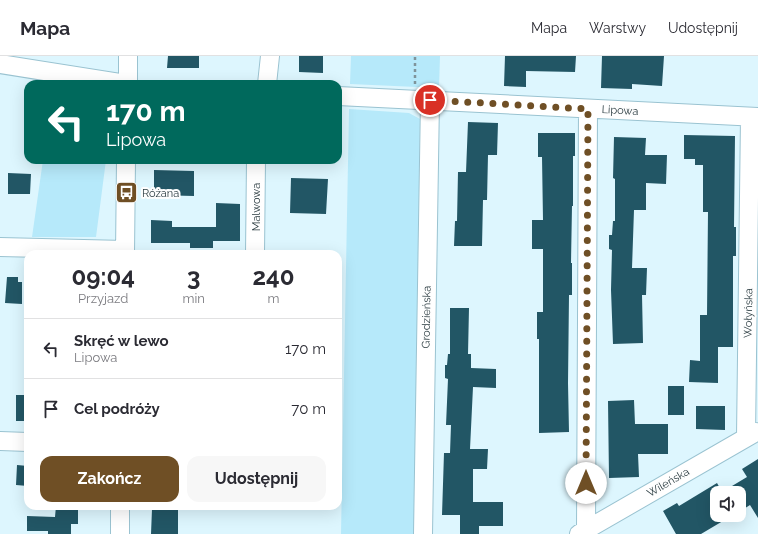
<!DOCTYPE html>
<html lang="pl">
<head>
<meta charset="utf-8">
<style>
  body { margin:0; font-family:Raleway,sans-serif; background:#f7f7f7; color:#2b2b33; height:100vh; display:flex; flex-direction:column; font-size:15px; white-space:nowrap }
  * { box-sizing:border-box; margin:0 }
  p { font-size:13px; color:#7c7c81 }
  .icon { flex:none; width:22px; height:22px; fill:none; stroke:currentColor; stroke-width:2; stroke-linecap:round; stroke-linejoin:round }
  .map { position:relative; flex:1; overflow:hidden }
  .sheet { position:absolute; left:24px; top:194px; width:318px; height:260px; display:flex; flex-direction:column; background:#fff; border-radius:12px; box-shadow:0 4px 16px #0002 }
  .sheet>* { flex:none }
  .top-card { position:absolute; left:24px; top:24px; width:318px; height:84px; border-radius:12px; box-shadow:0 4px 16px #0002; background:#00695c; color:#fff; overflow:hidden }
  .controls { position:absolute; left:710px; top:430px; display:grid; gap:8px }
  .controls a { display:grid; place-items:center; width:36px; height:36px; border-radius:8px; background:#fff; box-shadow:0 4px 16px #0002; font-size:20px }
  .pin { position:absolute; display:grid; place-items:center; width:34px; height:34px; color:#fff; margin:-17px; border:2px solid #fff; border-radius:50%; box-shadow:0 1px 4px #0007 }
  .me { position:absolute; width:44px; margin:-22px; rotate:0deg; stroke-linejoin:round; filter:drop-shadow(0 0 3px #0008) }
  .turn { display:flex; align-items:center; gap:14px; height:84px; padding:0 16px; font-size:18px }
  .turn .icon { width:52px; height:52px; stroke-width:2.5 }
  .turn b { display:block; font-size:28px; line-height:34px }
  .eta { display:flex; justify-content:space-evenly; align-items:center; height:68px; text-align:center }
  .eta b { font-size:24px; font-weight:700; line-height:28px }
  .cta { display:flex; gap:8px; margin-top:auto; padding:8px 16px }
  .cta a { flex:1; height:46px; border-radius:12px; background:#6f4f25; color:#fff; font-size:16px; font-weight:700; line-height:46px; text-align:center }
  .cta a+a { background:#f7f7f7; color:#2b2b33 }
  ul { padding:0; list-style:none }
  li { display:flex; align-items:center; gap:12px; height:60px; padding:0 16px; border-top:1px solid #e1e1e2 }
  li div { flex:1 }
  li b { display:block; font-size:15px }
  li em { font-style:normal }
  header { display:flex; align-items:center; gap:24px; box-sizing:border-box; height:56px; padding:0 20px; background:#fff; border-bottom:1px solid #e1e1e2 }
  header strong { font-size:19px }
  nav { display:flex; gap:22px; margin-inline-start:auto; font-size:14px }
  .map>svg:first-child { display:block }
  .green { fill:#b6e9fa }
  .building { fill:#225665 }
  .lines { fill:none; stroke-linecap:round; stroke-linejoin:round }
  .minor-casing { stroke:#9ac3d1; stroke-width:20 }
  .path { stroke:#7f949a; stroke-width:2.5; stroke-dasharray:3 3; stroke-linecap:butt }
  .minor { stroke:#fff; stroke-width:18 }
  .route { stroke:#6f4f25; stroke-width:7; stroke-dasharray:0 12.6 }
  .labels { text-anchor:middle; stroke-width:4; stroke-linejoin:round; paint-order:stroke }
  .street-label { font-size:11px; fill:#2a3b40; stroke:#fefefe }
  .poi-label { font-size:11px; fill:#2a3b40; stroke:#fefefe; text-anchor:start }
</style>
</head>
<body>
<header>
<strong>Mapa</strong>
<nav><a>Mapa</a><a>Warstwy</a><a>Udostępnij</a></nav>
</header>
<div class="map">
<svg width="758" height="478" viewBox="0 0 758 478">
  <rect width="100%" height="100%" fill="#ddf6fe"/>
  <path class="green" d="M351 0H440L439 32 350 28Z
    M349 53 409 57 420 63 414 478H341Z
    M43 104H106L96 181H32Z"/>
  <path class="building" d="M168 0H199V12H167Z
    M299 0H323V17L299 16Z
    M505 0H576L575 16 526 15V31L504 30Z
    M602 0H664L662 30 632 28V33L601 32Z
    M468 66 498 67 497 99H488L487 144H483L482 190H454L455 165H457L458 116H466Z
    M538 77H575V100H573V150H572L571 207H572V239H569L568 327 569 376 539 377V283H537V256H543V193H532V164H543L542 101H538Z
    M684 79 735 80 734 171H736V200H733V291H718V327L689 326 690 304 700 305V259H707L708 156H703V109H695V103H684Z
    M614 81 646 82 645 99H667L666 128 646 127V154H634L632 212H647L646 239H642L643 287 613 288 611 234 612 194 609 193V179H612L613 165H615V123L613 122Z
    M154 114 194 115V140L154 139Z
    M8 117 31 118 30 138H8Z
    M291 122 328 123 326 158 290 157Z
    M216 147 240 148V185H213V192H190V187H151V164L172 165V171H216Z
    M7 221H18V226H22V248L5 247Z
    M450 252H469L468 298H471V312L496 313V332L473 331 470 393H488L487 413H473V446H503V470H479V478H460V459H442L444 397H450L451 369H446L448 323 445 322V309H447L448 298H450Z
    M668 330H684V359H668Z
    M16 339H28V365H16Z
    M634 344 635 368H668V398H638L639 421 609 422 608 345Z
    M696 350H725V374L696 373Z
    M758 403V462L750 449 739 456V437H717V459H733L701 478H676L663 455 677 447 679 450 717 427 722 436 747 421 742 413Z
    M17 409 28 410V430L16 429Z
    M56 450H78V468H71V478H48V475H27V460L55 461Z
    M152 453 178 454V478H151Z"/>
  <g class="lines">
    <defs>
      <path id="minor" d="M128 0V28
        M0 8 126 28
        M267 28 270 0
        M338 40 758 61
        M0 191 125 194
        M125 198 126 104
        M255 198 256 104
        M746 381 750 61
        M0 385 28 386
        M586 474 588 53
        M120 478V450
        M423 478 430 44
        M579 478 756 376"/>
    </defs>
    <use href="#minor" class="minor-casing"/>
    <path class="path" d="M415 28V0"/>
    <use href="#minor" class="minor"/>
  </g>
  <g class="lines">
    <path class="route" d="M430 44 588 53 586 427"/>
  </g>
  <defs>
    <symbol id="bus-square" viewBox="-11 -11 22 22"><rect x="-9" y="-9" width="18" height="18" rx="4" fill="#6f4f25" stroke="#fefefe"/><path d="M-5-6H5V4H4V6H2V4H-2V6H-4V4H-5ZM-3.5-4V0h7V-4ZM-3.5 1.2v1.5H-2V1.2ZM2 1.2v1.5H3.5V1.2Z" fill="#fff"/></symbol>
  </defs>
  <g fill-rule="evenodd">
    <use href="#bus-square" x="114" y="124" width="25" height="25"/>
  </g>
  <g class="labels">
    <g class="street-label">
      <text transform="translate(620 54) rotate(3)" y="4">Lipowa</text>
      <text transform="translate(256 151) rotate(-90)" y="4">Malwowa</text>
      <text transform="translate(748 257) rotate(-89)" y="4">Wołyńska</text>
      <text transform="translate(426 261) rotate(-89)" y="4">Grodzieńska</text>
      <text transform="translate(668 426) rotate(-30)" y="4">Wileńska</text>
    </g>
    <g class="poi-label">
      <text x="142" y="141">Różana</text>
    </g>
  </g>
</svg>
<div class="controls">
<a><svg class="icon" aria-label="sound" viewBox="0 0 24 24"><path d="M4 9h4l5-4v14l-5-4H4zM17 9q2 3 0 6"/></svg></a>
</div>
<div class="pin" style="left:430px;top:44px;background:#d93025"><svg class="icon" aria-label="arrive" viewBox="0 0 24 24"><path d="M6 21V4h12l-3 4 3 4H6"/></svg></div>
<svg class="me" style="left:586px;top:427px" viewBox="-20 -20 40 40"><circle r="19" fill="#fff"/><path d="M0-13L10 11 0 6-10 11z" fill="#6f4f25"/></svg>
<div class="top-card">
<div class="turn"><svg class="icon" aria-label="left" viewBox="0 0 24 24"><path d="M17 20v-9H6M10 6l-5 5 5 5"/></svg><div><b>170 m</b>Lipowa</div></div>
</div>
<section class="sheet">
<div class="eta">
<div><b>09:04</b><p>Przyjazd</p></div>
<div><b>3</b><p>min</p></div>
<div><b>240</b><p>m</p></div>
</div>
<ul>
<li><svg class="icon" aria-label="left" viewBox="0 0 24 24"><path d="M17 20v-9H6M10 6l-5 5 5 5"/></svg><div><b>Skręć w lewo</b><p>Lipowa</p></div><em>170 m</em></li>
<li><svg class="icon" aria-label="arrive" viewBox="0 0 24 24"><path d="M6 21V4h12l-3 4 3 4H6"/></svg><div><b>Cel podróży</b></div><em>70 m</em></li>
</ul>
<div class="cta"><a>Zakończ</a><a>Udostępnij</a></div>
</section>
</div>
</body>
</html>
